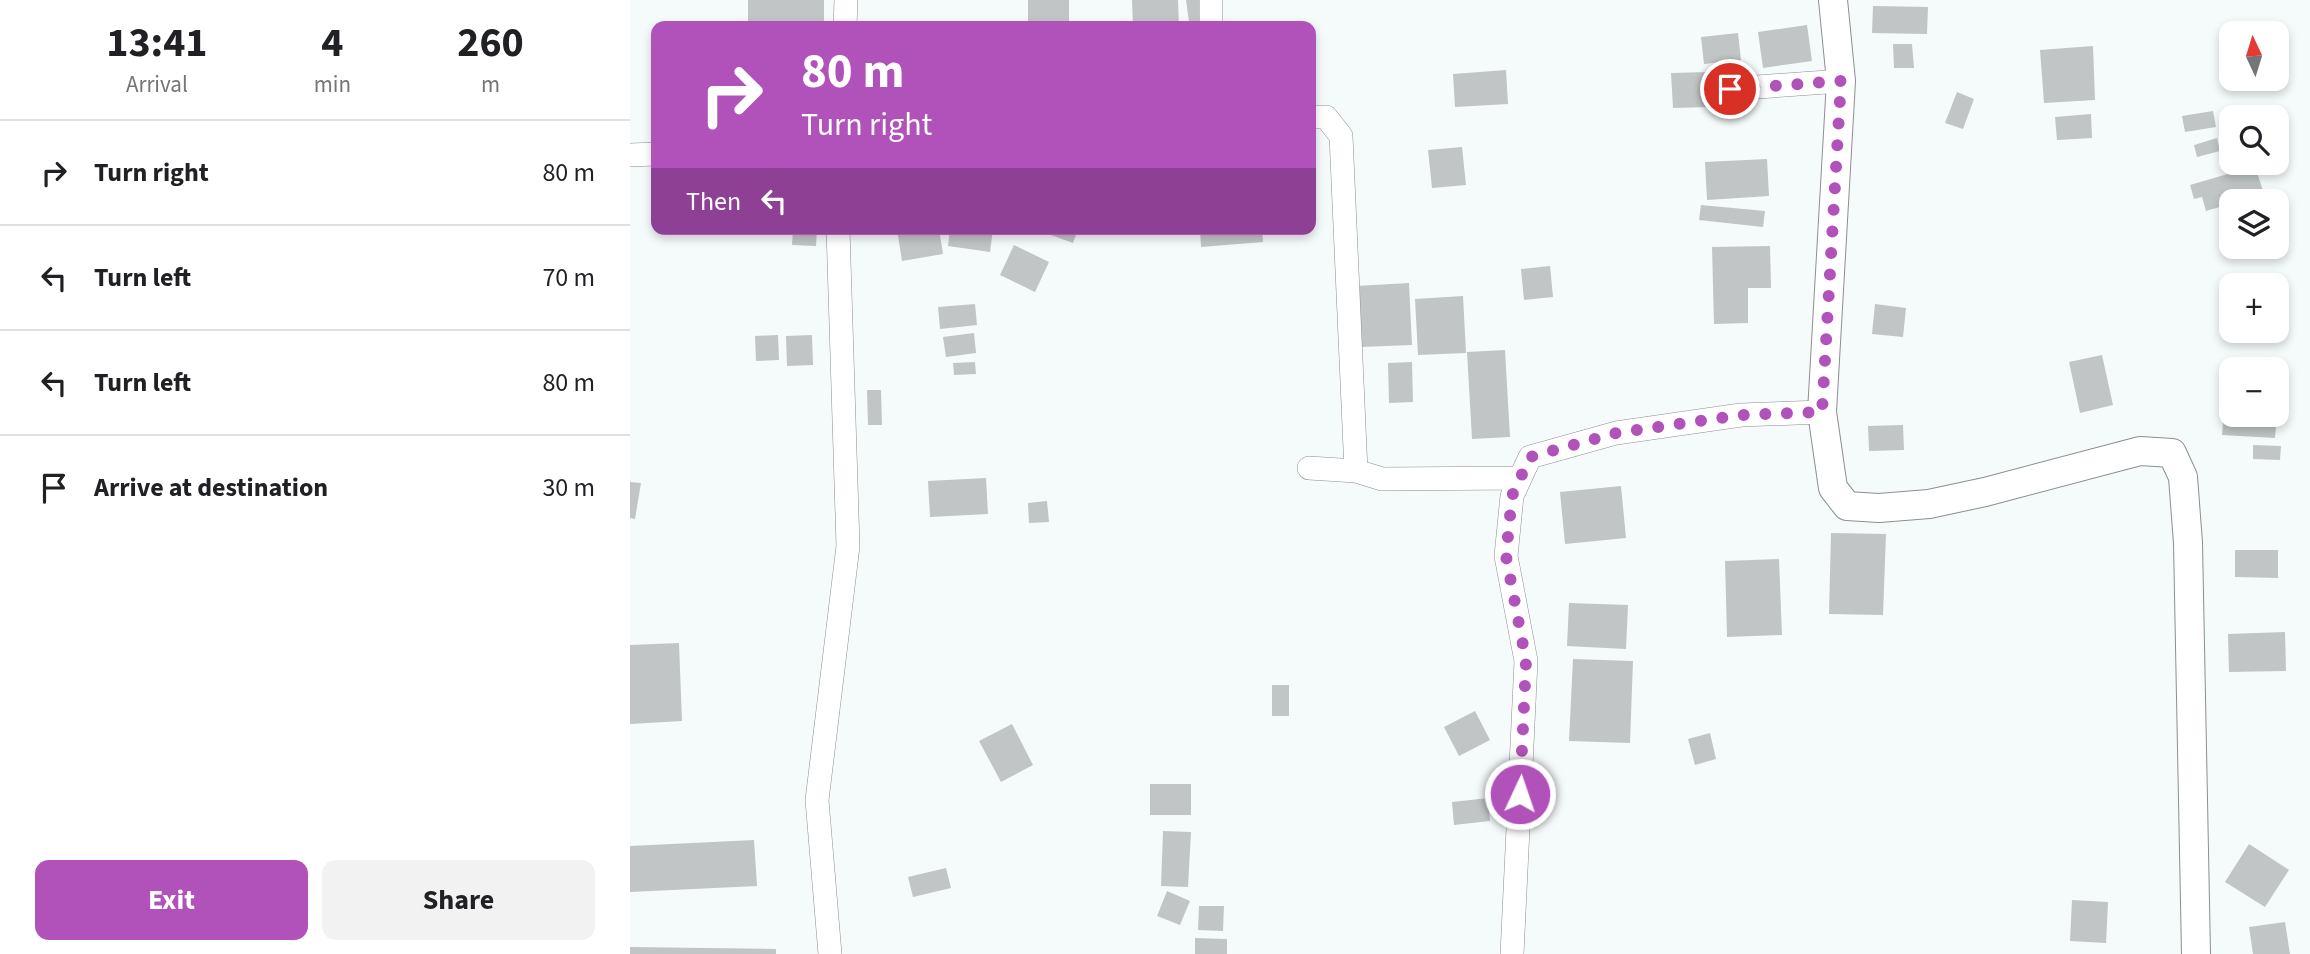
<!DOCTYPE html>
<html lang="en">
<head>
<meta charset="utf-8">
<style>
  body { margin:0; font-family:"Source Sans 3",sans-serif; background:#f2f2f2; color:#202124; height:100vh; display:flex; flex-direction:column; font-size:26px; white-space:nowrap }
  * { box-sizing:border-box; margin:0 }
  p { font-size:23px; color:#757577 }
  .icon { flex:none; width:38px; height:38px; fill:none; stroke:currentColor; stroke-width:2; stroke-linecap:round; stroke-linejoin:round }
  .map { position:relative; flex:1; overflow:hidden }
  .side { display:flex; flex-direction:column; background:#fff; width:630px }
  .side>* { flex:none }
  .hud { position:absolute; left:21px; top:21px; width:665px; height:214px; border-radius:14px; box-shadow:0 4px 10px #0003; background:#b151ba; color:#fff; overflow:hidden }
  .needle { width:46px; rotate:356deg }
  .buttons { position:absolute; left:1589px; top:21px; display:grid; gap:14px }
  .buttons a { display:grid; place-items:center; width:70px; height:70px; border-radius:14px; background:#fff; box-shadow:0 4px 10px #0003; font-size:35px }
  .pin { position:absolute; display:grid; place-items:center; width:60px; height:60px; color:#fff; margin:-30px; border:4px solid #fff; border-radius:50%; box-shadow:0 2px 7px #0007 }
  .me { position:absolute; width:77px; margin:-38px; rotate:3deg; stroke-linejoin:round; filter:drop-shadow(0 0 5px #0008) }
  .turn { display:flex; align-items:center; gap:24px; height:147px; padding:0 35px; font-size:32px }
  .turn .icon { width:91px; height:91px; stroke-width:2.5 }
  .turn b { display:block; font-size:49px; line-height:60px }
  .then { display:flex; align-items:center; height:66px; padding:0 35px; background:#0003; gap:14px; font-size:26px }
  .eta { display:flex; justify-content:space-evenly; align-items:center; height:119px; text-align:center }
  .eta b { font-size:42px; font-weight:700; line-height:49px }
  .button { display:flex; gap:14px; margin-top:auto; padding:14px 35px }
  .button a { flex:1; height:80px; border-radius:14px; background:#b151ba; color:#fff; font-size:28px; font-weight:700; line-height:80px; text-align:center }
  .button a+a { background:#f2f2f2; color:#202124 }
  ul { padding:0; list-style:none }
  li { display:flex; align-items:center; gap:21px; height:105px; padding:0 35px; border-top:2px solid #e0e0e0 }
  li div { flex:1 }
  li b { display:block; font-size:26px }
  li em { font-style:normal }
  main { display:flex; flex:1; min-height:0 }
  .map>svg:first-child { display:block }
  .building { fill:#c1c5c5 }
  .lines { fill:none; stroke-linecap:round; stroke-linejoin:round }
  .minor-casing { stroke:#8b8f8f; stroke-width:24 }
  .tertiary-casing { stroke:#8b8f8f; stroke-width:30 }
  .minor { stroke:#fff; stroke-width:23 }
  .tertiary { stroke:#fff; stroke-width:28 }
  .route { stroke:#b151ba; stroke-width:12; stroke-dasharray:0 21.6 }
</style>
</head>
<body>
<main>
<section class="side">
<div class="eta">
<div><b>13:41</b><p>Arrival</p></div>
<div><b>4</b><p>min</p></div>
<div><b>260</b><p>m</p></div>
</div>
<ul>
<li><svg class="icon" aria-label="right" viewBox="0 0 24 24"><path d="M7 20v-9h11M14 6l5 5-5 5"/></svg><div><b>Turn right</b></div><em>80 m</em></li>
<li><svg class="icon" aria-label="left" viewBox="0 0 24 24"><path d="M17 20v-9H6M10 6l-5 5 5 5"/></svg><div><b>Turn left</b></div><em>70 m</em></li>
<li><svg class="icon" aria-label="left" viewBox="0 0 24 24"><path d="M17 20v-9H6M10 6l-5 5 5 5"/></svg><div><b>Turn left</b></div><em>80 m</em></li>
<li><svg class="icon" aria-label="arrive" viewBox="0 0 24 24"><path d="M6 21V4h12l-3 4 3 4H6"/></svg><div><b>Arrive at destination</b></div><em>30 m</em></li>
</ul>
<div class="button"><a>Exit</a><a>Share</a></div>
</section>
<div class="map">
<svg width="1680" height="954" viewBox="0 0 1680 954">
  <rect width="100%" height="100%" fill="#f5fafa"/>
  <path class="building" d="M118 0H194V26H118Z
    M398 0H439V26H398Z
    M502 0H548L549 26H503Z
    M556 0H574L576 21 559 22Z
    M1243 6 1298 7 1297 34 1242 33Z
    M1177 25 1182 61 1133 68 1128 32Z
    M1108 33 1111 60 1074 64 1071 37Z
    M1263 44H1282L1284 68H1264Z
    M1463 46 1465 100 1414 103 1410 50Z
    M876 70 878 104 825 107 823 74Z
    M1078 72 1079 107 1043 108 1041 73Z
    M1327 92 1344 99 1333 129 1315 123Z
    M1583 111 1586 127 1555 132 1552 116Z
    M1461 114 1462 138 1427 140 1425 117Z
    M1587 138 1590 151 1567 157 1564 145Z
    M832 147 836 185 802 188 798 150Z
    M1137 159 1139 196 1077 200 1075 162Z
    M1625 166 1634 194 1576 211 1572 197 1564 199 1560 185Z
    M1071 205 1135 211 1133 227 1069 220Z
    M163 229H187L186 246 162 245Z
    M267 229H309L313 254 272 261Z
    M320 229H363L360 252 318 246Z
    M404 229H448L443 243Z
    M570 229H632L633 242 571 247Z
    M384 245 419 262 405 292 370 275Z
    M1140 246 1141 288H1118V323L1084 324 1082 247Z
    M920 266 923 297 894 300 891 269Z
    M779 283 782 345 730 347 726 286Z
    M833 296 836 353 788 355 785 299Z
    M345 304 347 325 310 329 308 307Z
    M1245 304 1276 308 1273 337 1242 334Z
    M344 333 346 353 316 357 313 337Z
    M148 335 149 360 126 361 125 336Z
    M182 335 183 365 157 366 156 336Z
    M875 350 880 437 842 439 837 352Z
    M1472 355 1483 405 1450 413 1439 362Z
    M345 362 346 374 324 375 323 363Z
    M782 362 783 402 759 403 758 363Z
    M237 390H251L252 425H238Z
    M1594 409 1601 410V415H1647L1645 438 1592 435Z
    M1273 425 1274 450 1239 451 1238 426Z
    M1623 445 1651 446 1650 460 1623 459Z
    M356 478 358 514 300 517 298 481Z
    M0 482 11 483 5 519 0 518Z
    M991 486 996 538 935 544 930 492Z
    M417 501 419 522 399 523 398 503Z
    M1201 533 1256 534 1253 615 1199 614Z
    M1605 550H1648V578L1605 577Z
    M1149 559 1152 635 1097 637 1095 561Z
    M939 603 998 605 996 649 937 646Z
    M1655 632 1656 671 1599 672 1598 634Z
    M49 643 52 721 0 724V645Z
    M943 659 1003 661 1000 743 939 741Z
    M642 685H659V716H642Z
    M845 711 860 740 829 756 814 727Z
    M382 724 403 765 371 782 349 741Z
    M1080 733 1086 759 1065 765 1058 739Z
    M520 784H561V815H520Z
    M858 798 860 821 824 825 822 802Z
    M533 831 561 832 558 887 531 886Z
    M124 840 127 886 0 892V846Z
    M1619 844 1659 870 1635 907 1595 882Z
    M316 868 321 888 283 897 278 877Z
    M537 891 560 901 550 925 527 916Z
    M1442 900 1478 902 1476 943 1440 941Z
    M569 906H594L593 931 568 930Z
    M1655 922 1660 954H1623L1619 927Z
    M565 938 597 939V954H565Z
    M0 947 146 949V954H0Z"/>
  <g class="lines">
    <defs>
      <path id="minor" d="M215 26 216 0
        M581 26V0
        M1100 89 1211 81
        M681 117H696L711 136 726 471
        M0 155 26 154
        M679 468 726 471 752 479 890 478
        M200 954 187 800 218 546 208 229
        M882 954 896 661 876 556 882 496 900 457 986 433 1111 415 1192 412"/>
      <path id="tertiary" d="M1203 0 1211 81 1192 412 1203 488 1217 506 1249 508 1299 504 1355 492 1510 451 1542 453 1553 477 1558 543 1566 954"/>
    </defs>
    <use href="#minor" class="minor-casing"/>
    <use href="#tertiary" class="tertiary-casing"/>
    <use href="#minor" class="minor"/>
    <use href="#tertiary" class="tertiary"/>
  </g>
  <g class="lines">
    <path class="route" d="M890 794 896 661 876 556 882 496 900 457 986 433 1111 415 1192 412 1211 81 1100 89"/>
  </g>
</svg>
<div class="buttons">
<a><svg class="needle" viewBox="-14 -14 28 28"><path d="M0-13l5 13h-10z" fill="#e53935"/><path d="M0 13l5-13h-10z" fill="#757577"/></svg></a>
<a><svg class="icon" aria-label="search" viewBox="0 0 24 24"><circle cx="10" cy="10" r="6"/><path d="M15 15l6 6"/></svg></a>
<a><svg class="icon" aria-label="layers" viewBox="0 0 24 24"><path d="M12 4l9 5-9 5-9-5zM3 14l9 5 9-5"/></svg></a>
<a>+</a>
<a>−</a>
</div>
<div class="pin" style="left:1100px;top:89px;background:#d93025"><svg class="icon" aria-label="arrive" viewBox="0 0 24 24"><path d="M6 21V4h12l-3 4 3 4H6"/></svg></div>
<svg class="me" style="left:890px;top:794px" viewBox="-20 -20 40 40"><circle r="17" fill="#b151ba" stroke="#fff" stroke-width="3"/><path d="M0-11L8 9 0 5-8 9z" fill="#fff"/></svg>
<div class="hud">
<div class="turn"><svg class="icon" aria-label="right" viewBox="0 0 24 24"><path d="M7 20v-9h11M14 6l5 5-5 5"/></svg><div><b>80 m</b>Turn right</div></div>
<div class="then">Then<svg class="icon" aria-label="left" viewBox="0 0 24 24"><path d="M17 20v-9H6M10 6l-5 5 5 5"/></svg></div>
</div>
</div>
</main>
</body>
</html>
